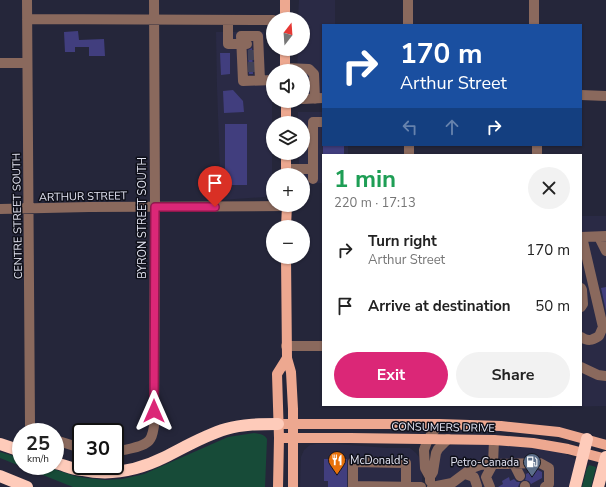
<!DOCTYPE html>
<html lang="en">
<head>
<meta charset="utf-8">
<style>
  body { margin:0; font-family:"Nunito Sans",sans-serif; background:#f2f2f2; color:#222; height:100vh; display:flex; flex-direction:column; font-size:15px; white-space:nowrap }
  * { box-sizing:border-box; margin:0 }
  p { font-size:13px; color:#767676 }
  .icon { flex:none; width:22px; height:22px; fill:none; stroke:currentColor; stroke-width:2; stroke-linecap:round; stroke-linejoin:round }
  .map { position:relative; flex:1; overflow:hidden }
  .drawer { position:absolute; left:322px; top:154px; width:260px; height:252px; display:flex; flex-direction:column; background:#fff; border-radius:0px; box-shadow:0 1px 3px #0004 }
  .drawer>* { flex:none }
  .top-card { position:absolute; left:322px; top:24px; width:260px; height:122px; border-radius:0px; box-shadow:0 1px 3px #0004; background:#1a4fa0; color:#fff; overflow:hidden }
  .needle { width:26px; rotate:17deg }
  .tools { position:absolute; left:266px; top:12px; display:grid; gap:8px }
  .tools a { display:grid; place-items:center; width:44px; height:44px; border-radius:50%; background:#fff; box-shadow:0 1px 3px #0004; font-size:20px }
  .speed { position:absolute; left:12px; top:423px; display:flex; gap:8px; font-size:20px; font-weight:700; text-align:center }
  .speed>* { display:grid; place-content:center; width:52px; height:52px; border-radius:50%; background:#fff; box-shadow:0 1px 3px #0004; line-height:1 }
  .speed small { font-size:10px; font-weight:400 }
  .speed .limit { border:2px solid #111; border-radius:6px; background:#fff; color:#111 }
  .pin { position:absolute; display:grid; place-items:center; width:34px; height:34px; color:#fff; margin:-41px -17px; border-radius:50% 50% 50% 0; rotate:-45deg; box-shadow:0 0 4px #0007 }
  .pin .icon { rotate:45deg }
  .me { position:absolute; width:44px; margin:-22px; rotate:0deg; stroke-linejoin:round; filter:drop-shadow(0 0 3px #0008) }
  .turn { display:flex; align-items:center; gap:14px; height:84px; padding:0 12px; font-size:18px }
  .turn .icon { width:52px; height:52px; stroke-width:2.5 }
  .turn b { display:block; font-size:28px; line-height:34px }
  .lanes { display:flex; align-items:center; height:38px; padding:0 12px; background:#0003; justify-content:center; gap:20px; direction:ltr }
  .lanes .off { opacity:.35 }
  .round { display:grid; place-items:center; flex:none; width:42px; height:42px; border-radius:21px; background:#f2f2f2 }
  .summary { display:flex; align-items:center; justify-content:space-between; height:68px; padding:0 12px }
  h1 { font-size:24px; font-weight:700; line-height:30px; color:#1e9e55 }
  .cta { display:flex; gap:8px; margin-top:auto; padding:8px 12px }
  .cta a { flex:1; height:46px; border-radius:24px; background:#db2777; color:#fff; font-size:16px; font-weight:700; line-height:46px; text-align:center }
  .cta a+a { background:#f2f2f2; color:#222 }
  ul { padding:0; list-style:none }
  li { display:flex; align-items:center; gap:12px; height:56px; padding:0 12px }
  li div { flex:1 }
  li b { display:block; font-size:15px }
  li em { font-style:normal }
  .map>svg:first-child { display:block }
  .built { fill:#2a2a45 }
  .green { fill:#174b38 }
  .building { fill:#413e7e }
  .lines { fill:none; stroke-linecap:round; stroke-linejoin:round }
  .minor-tunnel { stroke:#424256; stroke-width:10; stroke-dasharray:10 5; stroke-linecap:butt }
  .minor { stroke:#8a695d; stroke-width:10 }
  .major { stroke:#eda890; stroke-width:10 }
  .highway { stroke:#fecbba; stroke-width:12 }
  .route-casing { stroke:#8e194d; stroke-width:10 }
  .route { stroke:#db2777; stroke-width:7 }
  .labels { text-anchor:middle; stroke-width:3; stroke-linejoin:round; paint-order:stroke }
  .street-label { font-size:11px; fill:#e3e4f2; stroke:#0f1019 }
  .poi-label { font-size:11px; fill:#e3e4f2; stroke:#0f1019; text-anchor:start }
</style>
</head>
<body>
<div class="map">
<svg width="606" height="487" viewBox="0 0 606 487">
  <rect width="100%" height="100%" fill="#25263a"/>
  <path class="built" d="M299 0H335V25H323V95L303 94V71H297L298 49H303V19H298Z
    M216 32H264L265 84 272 86V195L265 197 221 200 217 87Z
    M298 112H323V145H348V155H323V183L303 184V175H299V153H303V123H298Z
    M581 216H606V406L552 407V405H581Z
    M484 443 533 448 561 452 572 457 575 460V464L570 487H436V461L438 455 446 447 451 445Z
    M316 444H336L388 448H410L416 453 421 460 422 476V487H300L301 457 304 450 310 445Z"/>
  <path class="green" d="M254 433C260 434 264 434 267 439L265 487H73L0 458V452L21 458V466H44L75 476 86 478 106 480 122 479 144 474 228 437Z
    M589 465 596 467 591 487H582L587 468Z"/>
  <path class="building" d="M78 31 79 40 104 39 105 56H89V47H75V52H65L64 32Z
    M252 48 253 74H249L248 50Z
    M220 53H230V74L221 75Z
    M233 90 243 101 244 112 224 113 223 91Z
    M225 124H247V185H225Z
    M323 145H344V155H323Z
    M606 287V311L601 288Z
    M324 459H347V487H328V481H324Z
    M534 470H538L542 472V478L531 484 529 481 525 480 526 477V474Z
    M509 477 510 481 514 479 517 482H520L518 487H498L503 484 502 481Z"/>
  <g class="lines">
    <path class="minor-tunnel" d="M248 55H256
      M248 67H256"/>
    <path class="minor" d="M27 0 30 425 33 431 34 432
      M408 0V25
      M534 0V25
      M27 19 273 20
      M228 20V44H247
      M0 63H27
      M285 68 309 69 314 74 315 99
      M260 80 258 36H241L243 81 273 80
      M581 95 606 96
      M303 99 323 98
      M409 145V155
      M537 145V155
      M286 169H313V122H323
      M313 169V179
      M0 209 89 207 287 206
      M581 237 606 236
      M599 237 606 251
      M581 288 582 290 583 304 581 307
      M581 337C589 342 592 340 599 336L603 327 582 237
      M286 346H323
      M581 367 598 375 606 376
      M55 440 81 448
      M115 451C121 451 141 447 146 443 152 440 153 432 154 426L155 207 154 0
      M514 464 520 476
      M465 474 474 477 477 486
      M430 477 425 468 424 450 428 439 439 424
      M430 481V477L433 472 436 453 438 449 448 439
      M525 486V487
      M406 487V463L353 462V486L421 487
      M432 487 452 483 472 468 480 465 493 464 540 463 549 468V484L545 487
      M490 487 486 477 493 464 494 440"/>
    <path class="major" d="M285 0V19
      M285 49V71
      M286 101V123
      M286 153V175
      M286 227 287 205
      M286 257 287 358 291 372 293 409V487
      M278 424H439L501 426 559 432 606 445
      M279 438H350L494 440 533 443 568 449 606 459
      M278 487 279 438 277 374 287 358"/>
    <path class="highway" d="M0 444 21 451
      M55 463C64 465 72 469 82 470 110 476 139 470 165 457 185 447 205 435 226 429 243 424 261 424 278 424
      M0 476 27 487
      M575 487 587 439
      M598 487 606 457"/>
  </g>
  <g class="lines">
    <defs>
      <path id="route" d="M154 411 155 207H215"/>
    </defs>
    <use href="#route" class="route-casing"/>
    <use href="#route" class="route"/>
  </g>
  <defs>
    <symbol id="restaurant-pin" viewBox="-11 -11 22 30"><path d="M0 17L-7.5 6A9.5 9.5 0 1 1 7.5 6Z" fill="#e8710a" stroke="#0f1019"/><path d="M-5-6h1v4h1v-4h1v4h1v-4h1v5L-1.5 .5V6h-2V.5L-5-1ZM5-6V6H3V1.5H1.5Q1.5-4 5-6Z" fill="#fff"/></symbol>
    <symbol id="fuel-pin" viewBox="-11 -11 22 30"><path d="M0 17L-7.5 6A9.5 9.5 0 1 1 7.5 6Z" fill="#5c6f8a" stroke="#0f1019"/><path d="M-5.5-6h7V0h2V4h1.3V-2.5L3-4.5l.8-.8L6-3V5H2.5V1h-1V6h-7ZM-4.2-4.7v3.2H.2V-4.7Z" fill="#fff"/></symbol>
  </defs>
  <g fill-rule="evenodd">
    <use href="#restaurant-pin" x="327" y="450" width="20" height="27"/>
    <use href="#fuel-pin" x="522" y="452" width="20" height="27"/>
  </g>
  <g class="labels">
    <g class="street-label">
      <text transform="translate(83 196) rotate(-1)" y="4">ARTHUR STREET</text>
      <text transform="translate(17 216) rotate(-91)" y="4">CENTRE STREET SOUTH</text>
      <text transform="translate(142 218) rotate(-90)" y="4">BYRON STREET SOUTH</text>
      <text transform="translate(443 427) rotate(1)" y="4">CONSUMERS DRIVE</text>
    </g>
    <g class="poi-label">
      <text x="350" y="464">McDonald's</text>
      <text x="519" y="466" text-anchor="end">Petro-Canada</text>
    </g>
  </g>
</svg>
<div class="tools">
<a><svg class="needle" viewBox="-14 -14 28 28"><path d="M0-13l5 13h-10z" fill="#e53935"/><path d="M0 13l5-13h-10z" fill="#767676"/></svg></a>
<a><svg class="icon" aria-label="sound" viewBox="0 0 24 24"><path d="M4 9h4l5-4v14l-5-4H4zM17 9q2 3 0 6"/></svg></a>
<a><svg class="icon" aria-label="layers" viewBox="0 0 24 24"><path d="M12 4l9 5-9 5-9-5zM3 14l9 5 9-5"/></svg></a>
<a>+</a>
<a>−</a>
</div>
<div class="speed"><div>25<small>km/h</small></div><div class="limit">30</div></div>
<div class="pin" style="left:215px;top:207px;background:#d93025"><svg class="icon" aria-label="arrive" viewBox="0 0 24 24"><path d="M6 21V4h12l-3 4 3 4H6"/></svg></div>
<svg class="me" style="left:154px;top:411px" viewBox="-20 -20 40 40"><path d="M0-17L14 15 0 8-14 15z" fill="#db2777" stroke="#fff" stroke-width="4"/></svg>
<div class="top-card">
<div class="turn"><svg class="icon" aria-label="right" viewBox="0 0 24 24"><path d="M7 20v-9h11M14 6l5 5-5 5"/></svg><div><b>170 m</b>Arthur Street</div></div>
<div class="lanes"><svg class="icon off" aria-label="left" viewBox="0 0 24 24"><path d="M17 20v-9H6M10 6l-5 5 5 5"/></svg><svg class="icon off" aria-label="ahead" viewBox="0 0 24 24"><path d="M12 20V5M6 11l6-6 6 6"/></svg><svg class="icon" aria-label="right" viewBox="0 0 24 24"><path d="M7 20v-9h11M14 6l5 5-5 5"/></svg></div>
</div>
<section class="drawer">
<div class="summary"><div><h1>1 min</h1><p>220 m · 17:13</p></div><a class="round"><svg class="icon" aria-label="close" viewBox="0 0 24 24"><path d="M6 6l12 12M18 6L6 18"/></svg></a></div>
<ul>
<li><svg class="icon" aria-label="right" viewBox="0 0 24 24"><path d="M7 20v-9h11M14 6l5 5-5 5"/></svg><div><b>Turn right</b><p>Arthur Street</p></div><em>170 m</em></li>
<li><svg class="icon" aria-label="arrive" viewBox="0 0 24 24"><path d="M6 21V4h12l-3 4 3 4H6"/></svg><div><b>Arrive at destination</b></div><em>50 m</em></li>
</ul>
<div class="cta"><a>Exit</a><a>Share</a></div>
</section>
</div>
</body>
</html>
